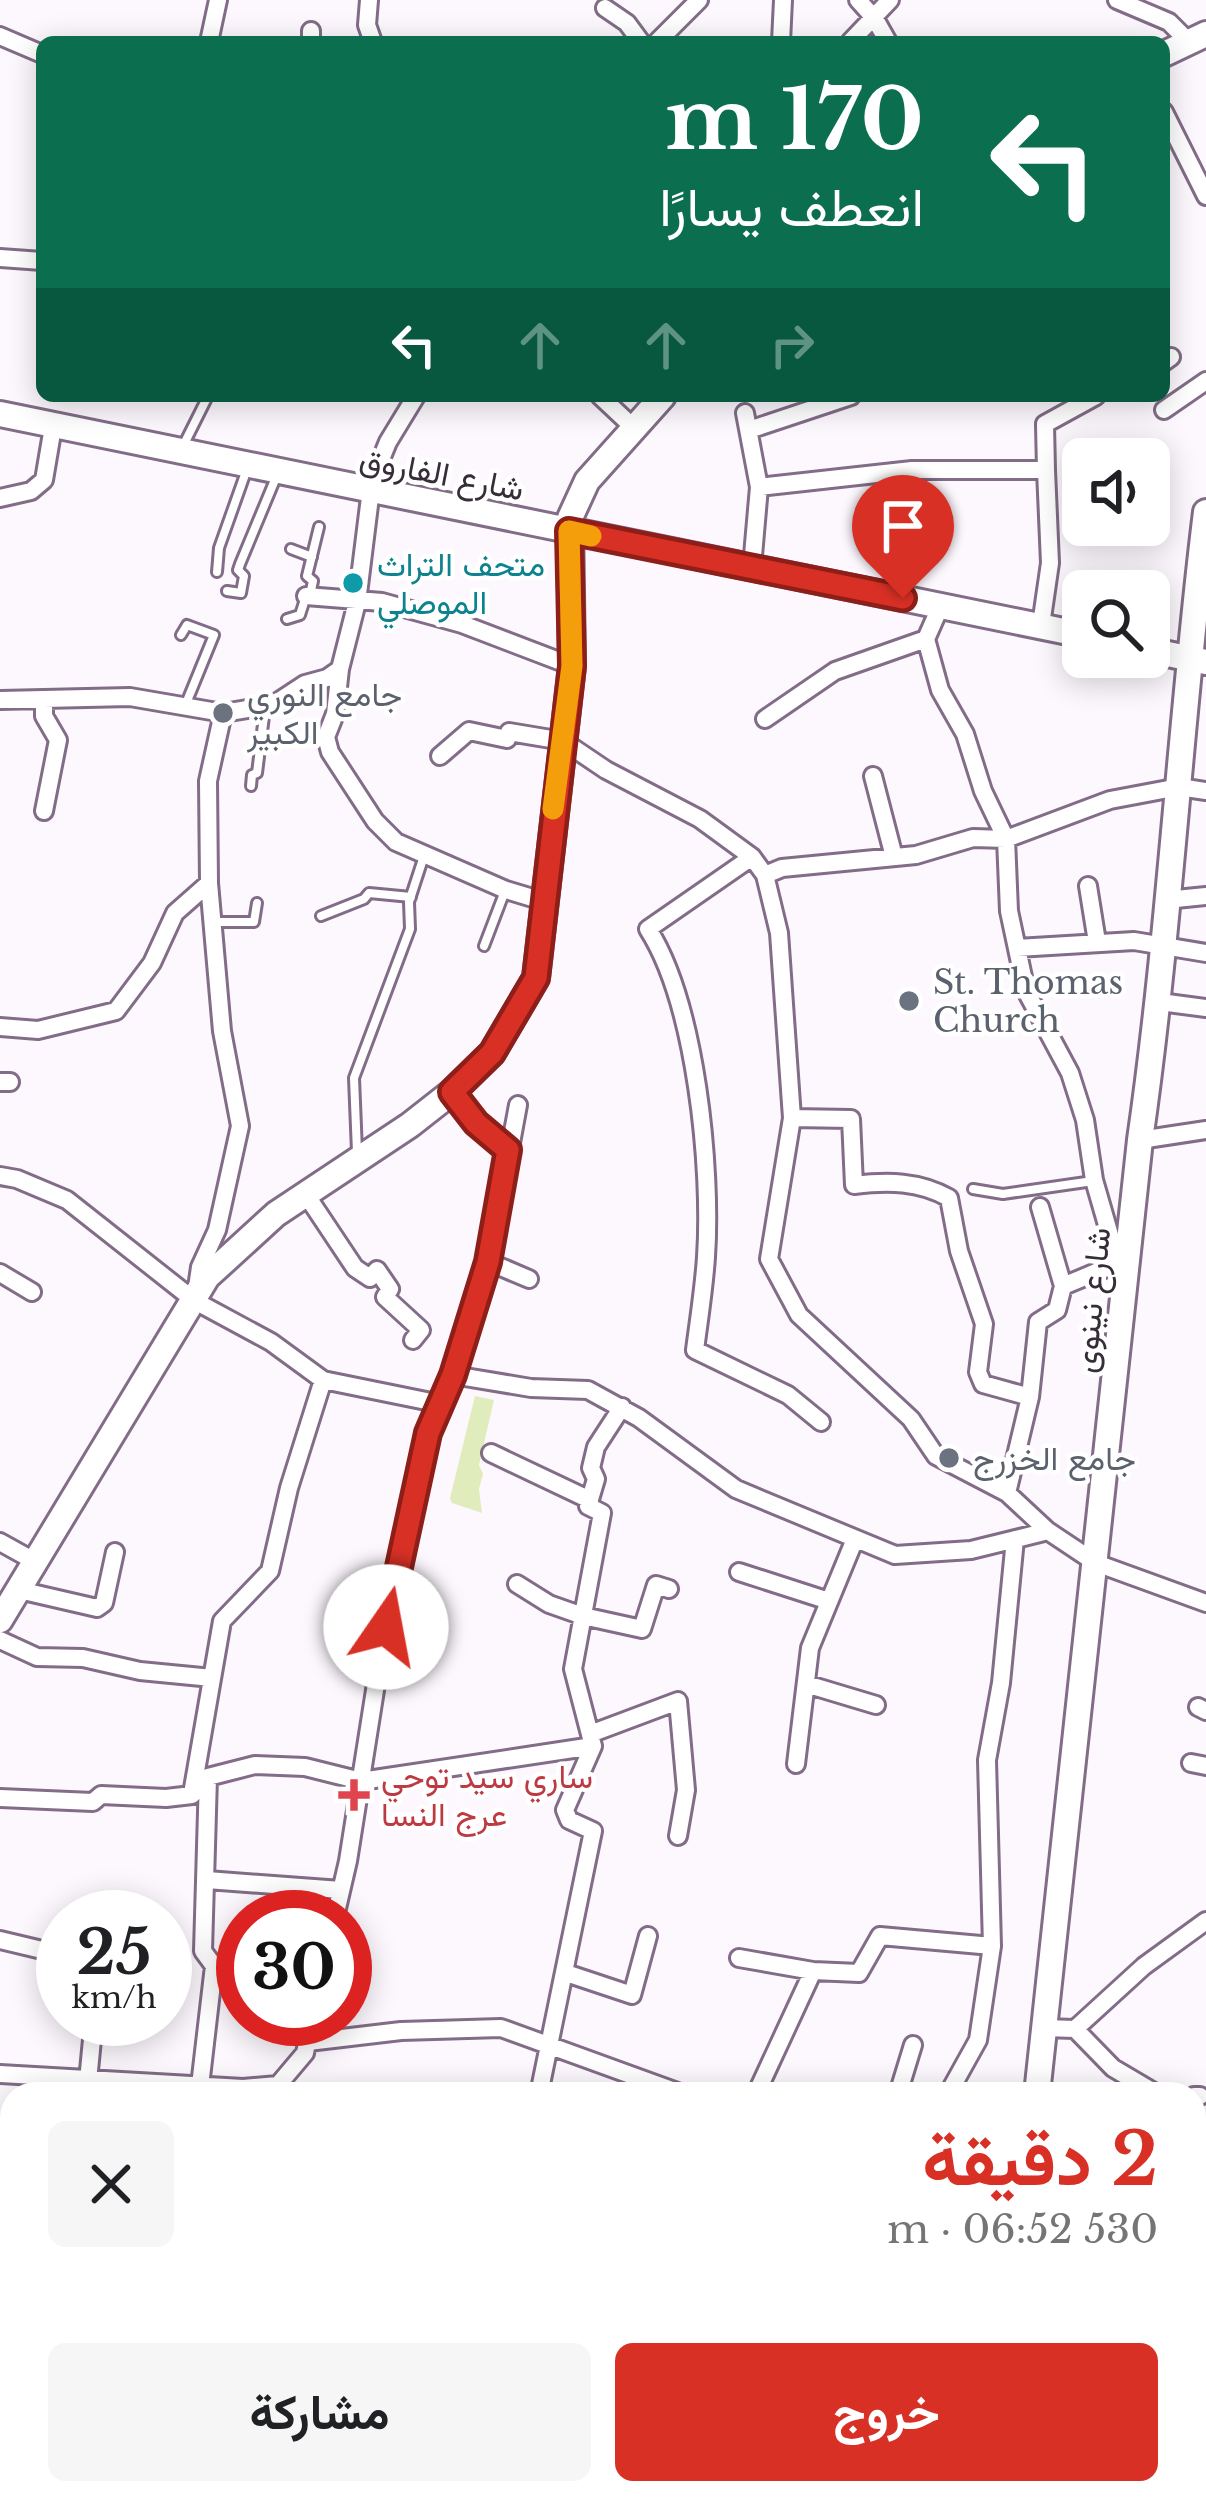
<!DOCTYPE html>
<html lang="ar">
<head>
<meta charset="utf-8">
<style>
  body { margin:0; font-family:"Libre Baskerville",Vazirmatn,serif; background:#f6f6f6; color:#202124; direction:rtl; height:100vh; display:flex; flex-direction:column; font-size:45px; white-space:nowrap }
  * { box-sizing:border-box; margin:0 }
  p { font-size:39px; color:#757577 }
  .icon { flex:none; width:66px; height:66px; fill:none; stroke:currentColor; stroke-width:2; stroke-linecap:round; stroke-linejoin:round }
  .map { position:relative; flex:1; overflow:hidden; direction:ltr }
  .panel { position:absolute; left:0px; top:2082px; width:1206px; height:423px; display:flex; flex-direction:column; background:#fff; border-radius:36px 36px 0 0; box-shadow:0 6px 30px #0003; direction:rtl }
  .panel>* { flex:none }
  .guide { position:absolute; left:36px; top:36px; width:1134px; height:366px; border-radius:18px; box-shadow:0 6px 30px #0003; direction:rtl; background:#0b6e4f; color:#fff; overflow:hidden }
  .controls { position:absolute; left:1062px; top:438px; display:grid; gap:24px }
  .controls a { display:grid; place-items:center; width:108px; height:108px; border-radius:18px; background:#fff; box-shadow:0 6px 30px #0003; font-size:60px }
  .speed { position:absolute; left:36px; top:1890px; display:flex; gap:24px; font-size:60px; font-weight:700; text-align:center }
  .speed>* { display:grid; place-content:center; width:156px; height:156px; border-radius:50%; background:#fff; box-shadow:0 6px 30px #0003; line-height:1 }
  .speed small { font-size:30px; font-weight:400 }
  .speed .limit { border:18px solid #d22; background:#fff; color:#111 }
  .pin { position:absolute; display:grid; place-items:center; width:102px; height:102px; color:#fff; margin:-123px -51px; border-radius:50% 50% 50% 0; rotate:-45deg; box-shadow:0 0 12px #0007 }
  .pin .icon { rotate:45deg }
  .me { position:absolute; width:132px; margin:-66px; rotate:12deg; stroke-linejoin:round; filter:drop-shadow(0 0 9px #0008) }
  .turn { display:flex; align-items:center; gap:42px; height:252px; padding:0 48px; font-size:54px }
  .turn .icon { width:156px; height:156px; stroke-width:2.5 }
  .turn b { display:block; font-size:84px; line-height:102px }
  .lanes { display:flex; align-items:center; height:114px; padding:0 48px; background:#0003; justify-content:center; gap:60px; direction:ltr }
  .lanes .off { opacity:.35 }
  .round { display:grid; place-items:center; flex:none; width:126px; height:126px; border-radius:18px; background:#f6f6f6 }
  .head { display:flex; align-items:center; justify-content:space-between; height:204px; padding:0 48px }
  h1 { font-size:72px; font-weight:700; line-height:90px; color:#d93025 }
  .cta { display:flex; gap:24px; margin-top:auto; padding:24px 48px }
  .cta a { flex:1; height:138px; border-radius:18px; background:#d93025; color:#fff; font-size:48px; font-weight:700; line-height:138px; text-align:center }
  .cta a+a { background:#f6f6f6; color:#202124 }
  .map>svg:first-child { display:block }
  .green { fill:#e1ecbc }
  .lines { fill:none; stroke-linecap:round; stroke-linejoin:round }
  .service-casing { stroke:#826c87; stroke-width:14 }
  .minor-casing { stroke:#826c87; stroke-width:22 }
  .secondary-casing { stroke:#826c87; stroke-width:30 }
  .service { stroke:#fff; stroke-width:8 }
  .minor { stroke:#fff; stroke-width:16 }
  .secondary { stroke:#fff; stroke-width:24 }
  .route-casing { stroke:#8d1f18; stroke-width:30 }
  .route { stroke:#d93025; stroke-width:21 }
  .slow { stroke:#f59e0b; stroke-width:21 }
  .culture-dot { fill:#0f9aa8; stroke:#fff; stroke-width:4.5 }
  .worship-dot { fill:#6b7280; stroke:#fff; stroke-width:4.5 }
  .health-dot { fill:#e0444e; stroke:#fff; stroke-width:4.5 }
  .labels { text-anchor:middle; stroke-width:9; stroke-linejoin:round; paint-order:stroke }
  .street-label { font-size:33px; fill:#362d38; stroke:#fff }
  .culture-label { font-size:33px; fill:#0d838f; stroke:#fff; text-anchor:start }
  .worship-label { font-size:33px; fill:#5b616d; stroke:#fff; text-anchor:start }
  .health-label { font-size:33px; fill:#be3a42; stroke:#fff; text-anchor:start }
</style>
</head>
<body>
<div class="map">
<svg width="1206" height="2503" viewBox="0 0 1206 2503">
  <rect width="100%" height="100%" fill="#fdf8fe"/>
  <path class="green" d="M475 1396 494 1400 479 1465 483 1474 479 1489 482 1513 452 1503 450 1498Z"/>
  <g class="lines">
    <defs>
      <path id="service" d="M183 446 208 396
        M291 549 312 557
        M217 572 219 548 247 469
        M227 591 241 593 244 576 238 570 240 564 277 475
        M310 595 313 581 307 576 319 527
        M287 619 300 615 306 596
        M181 635 187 625 214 635 185 706
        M251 786 252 775 257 773 265 708
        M321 916 364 899 369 893 411 897
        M215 922H254L257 903
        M484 946 505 891
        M357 1152 354 1078 410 929 409 902 424 856
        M973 1189 1003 1194 1093 1181"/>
      <path id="minor" d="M369 0 367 25 373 42
        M858 0 875 19 888 42
        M1117 0 1169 22 1189 42
        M605 8 627 23 641 42
        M311 31V42
        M0 36 42 54
        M209 42 218 0
        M657 42 699 0
        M781 42 783 0
        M850 42 890 0
        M1164 112 1206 196
        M0 258 42 261
        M1164 362 1171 357
        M416 396 388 442 372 481 357 602 340 669 335 714 326 737 330 752 375 821 396 842 506 890 546 902
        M600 396 634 428
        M1164 410 1206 381
        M745 413 759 487 752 567
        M749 430 851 396
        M1046 470 1045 424 1096 396
        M759 487 912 470H1046L1050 563 1041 625
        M0 498 31 491 44 480 53 427
        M306 596 382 602 462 624 572 666
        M941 605 926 639 940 690 965 734 983 791 1006 839 1009 911 1026 991 1070 1073 1085 1120 1094 1180 1118 1263
        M0 700 130 697 223 713 273 705 305 684 327 678 340 669
        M44 700V716L58 740 44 811
        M765 719 835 671 926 639
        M440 756 469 731 507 739 509 732 563 741 606 770 700 819 752 857 765 875 779 933 792 1118 769 1259 799 1315 911 1419 936 1456 1007 1493 1048 1531 1096 1563 1206 1603
        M873 776 894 857
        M752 857 648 929C696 1004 712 1168 706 1257 704 1288 699 1319 695 1350L788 1395 821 1422
        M765 875 782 868 916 855 973 838 1006 839 1110 800 1179 787 1206 791
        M1088 886 1097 942
        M1166 900 1206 896
        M1017 948 1134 941 1206 953
        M1160 1002 1206 1008
        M0 1027 38 1030 116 1011 152 963 175 913 209 883
        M0 1082H10
        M452 1092 476 1123 508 1150
        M792 1118 851 1119 854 1185C888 1181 919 1181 949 1198L959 1251 984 1324 978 1372 983 1384 1030 1397 1007 1493
        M1140 1140 1206 1130
        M0 1176 17 1179 67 1200 195 1301 271 1342 323 1380
        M305 1193 355 1268 370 1278 377 1270 390 1289 385 1297 421 1330 413 1340
        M489 1262 529 1279
        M0 1273 32 1292
        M1063 1286 1118 1263 1123 1266
        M197 1288 200 1267 217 1230 240 1126 222 1031 209 883 208 781 223 713
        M453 1375 531 1388 588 1390 639 1418 736 1489 895 1555 971 1550 1048 1531
        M1030 1397 1038 1322 1057 1310 1063 1286 1040 1207
        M491 1453 590 1500
        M0 1542 36 1562
        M739 1572 829 1601
        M517 1584 549 1604 583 1616 642 1629 656 1585 669 1589
        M19 1590 97 1608 104 1603 115 1552
        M0 1640 37 1657 83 1658 140 1671 212 1678
        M806 1684 876 1705
        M1198 1707 1206 1711
        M590 1734 678 1701 686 1790 678 1836
        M1191 1763 1206 1766
        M796 1764 810 1648 855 1539
        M192 1794 222 1621 270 1571 289 1488 323 1380 441 1404
        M0 1798 93 1802 101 1795 166 1798 192 1795 208 1777 255 1765 305 1767 361 1781 593 1746
        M207 1880 341 1890
        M335 1917 348 1861 385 1627 428 1433 453 1375 489 1262 518 1105
        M0 1940 63 1955
        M739 1958 813 1971 756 2094
        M813 1971 859 1973 880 1936 992 1946
        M566 1973 632 1995 648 1936
        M1044 2028 1075 2029 1144 1966 1206 1921
        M1075 2029 1113 2068 1157 2094
        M308 2042 401 2031 501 2028 683 2094
        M0 2074 243 2088 278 2085 305 2053 312 2019
        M88 2081 94 2019
        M200 2086 214 1966 203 1951 208 1777
        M539 2094 593 1831 569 1820 565 1810 593 1746 573 1669 602 1513 588 1506 596 1479 591 1468 596 1447 622 1407
        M898 2094 913 2045
        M948 2094 978 2040 992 1946 987 1760 1001 1683 1015 1539
        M1194 2096H1200
        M0 2130 12 2141
        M0 2223 12 2224
        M1194 2277 1206 2274
        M0 2296 12 2297
        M0 2366 12 2367
        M1194 2440 1206 2437
        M0 2455 12 2456
        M622 2493V2503
        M1095 2493 1096 2503
        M1130 2493 1146 2503
        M293 2503 294 2493
        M446 2503 447 2493
        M845 2503 848 2493
        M928 2503 930 2493"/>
      <path id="secondary" d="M1164 54 1206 34
        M0 414 1083 635
        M1149 650 1206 662
        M0 1620 207 1277 276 1214 410 1125 452 1092 492 1053 536 978 572 666 570 518 587 481 663 396
        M1037 2094 1140 1140C1170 932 1180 721 1206 512
        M992 2503 993 2493"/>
    </defs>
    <use href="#service" class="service-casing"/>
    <use href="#minor" class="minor-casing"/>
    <use href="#secondary" class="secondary-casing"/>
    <use href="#service" class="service"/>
    <use href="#minor" class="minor"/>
    <use href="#secondary" class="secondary"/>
  </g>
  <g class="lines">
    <defs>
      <path id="route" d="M386 1627 428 1433 453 1375 488 1262 508 1150 476 1123 452 1092 492 1053 536 978 572 666 569 531 903 598"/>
    </defs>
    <use href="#route" class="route-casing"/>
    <use href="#route" class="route"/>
    <path class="slow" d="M553 809 572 666 569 531 591 536"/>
  </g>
  <circle class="culture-dot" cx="353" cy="583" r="12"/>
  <g class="worship-dot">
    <circle cx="223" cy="713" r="12"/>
    <circle cx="909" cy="1001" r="12"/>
    <circle cx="949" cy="1458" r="12"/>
  </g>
  <path class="health-dot" d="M348 1777h12v12h12v12h-12v12h-12v-12h-12v-12h12z"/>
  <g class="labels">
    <g class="street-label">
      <text transform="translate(442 473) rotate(11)" y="12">شارع الفاروق</text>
      <text transform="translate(1091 1300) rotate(-84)" y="12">شارع نينوى</text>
    </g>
    <g class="culture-label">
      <text x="377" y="576">متحف التراث<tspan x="377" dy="38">الموصلي</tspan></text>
    </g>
    <g class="worship-label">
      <text x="247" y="706">جامع النوري<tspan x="247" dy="38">الكبير</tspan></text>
      <text x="933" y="994">St. Thomas<tspan x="933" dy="38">Church</tspan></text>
      <text x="973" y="1470">جامع الخزرج</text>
    </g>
    <g class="health-label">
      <text x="381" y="1788">ساري سيد توحي<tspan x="381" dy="38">عرج النسا</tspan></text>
    </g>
  </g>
</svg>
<div class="controls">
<a><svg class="icon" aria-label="sound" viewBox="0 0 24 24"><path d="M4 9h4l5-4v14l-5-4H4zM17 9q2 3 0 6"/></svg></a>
<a><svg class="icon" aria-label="search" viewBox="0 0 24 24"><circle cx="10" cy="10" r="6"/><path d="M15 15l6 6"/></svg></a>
</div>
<div class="speed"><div>25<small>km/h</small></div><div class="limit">30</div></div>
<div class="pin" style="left:903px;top:598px;background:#d93025"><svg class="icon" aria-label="arrive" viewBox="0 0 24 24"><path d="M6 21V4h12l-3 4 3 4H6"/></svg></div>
<svg class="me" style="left:386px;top:1627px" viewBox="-20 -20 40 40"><circle r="19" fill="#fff"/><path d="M0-13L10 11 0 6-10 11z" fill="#d93025"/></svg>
<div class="guide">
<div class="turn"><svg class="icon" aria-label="left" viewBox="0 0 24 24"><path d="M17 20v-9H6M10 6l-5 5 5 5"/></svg><div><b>170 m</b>انعطف يسارًا</div></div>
<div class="lanes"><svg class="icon" aria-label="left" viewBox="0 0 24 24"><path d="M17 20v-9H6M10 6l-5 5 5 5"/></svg><svg class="icon off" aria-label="ahead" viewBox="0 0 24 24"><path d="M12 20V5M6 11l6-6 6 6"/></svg><svg class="icon off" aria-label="ahead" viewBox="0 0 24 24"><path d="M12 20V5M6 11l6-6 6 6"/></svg><svg class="icon off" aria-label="right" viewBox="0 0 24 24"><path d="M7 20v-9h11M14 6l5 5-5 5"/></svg></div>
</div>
<section class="panel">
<div class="head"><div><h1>2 دقيقة</h1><p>530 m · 06:52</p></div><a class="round"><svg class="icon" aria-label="close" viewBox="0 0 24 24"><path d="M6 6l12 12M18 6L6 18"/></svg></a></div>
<div class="cta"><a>خروج</a><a>مشاركة</a></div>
</section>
</div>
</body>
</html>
